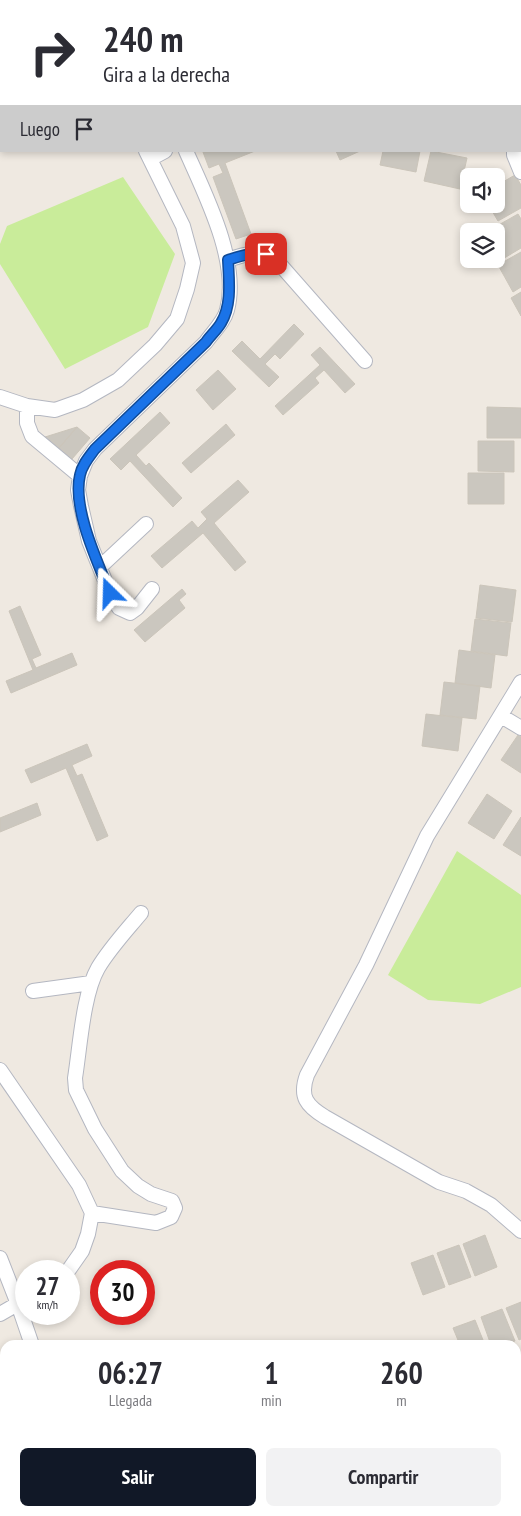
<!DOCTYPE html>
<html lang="es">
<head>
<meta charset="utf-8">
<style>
  body { margin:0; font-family:"PT Sans Narrow",sans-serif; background:#f2f2f3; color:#2b2b33; height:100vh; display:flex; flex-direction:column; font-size:19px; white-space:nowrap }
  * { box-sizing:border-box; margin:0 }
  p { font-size:16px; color:#7c7c81 }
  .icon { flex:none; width:28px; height:28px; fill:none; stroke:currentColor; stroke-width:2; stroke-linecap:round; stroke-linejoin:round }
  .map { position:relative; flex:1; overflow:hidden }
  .drawer { position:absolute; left:0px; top:1340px; width:521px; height:176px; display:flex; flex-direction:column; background:#fff; border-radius:15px 15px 0 0; box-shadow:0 2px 8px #0003 }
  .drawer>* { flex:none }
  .hud { position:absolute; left:0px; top:0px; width:521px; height:152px; box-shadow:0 2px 8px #0003; background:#fff; color:#2b2b33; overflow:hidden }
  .controls { position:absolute; left:460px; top:168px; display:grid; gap:10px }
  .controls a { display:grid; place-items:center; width:45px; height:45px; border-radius:8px; background:#fff; box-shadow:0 2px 8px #0003; font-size:25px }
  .speed { position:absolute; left:15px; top:1260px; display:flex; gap:10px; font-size:25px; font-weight:700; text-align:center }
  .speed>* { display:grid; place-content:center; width:65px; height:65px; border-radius:50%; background:#fff; box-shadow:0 2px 8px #0003; line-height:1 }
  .speed small { font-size:12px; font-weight:400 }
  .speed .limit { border:8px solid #d22; background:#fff; color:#111 }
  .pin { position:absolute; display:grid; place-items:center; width:42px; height:42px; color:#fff; margin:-21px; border-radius:10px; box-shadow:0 2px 8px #0006 }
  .me { position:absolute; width:55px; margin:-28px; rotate:338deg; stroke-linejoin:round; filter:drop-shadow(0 0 4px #0008) }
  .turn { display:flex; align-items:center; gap:18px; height:105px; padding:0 20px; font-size:22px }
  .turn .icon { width:65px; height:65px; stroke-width:2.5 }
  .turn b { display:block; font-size:35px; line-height:42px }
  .then { display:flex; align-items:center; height:48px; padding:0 20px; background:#0003; gap:10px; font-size:19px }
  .eta { display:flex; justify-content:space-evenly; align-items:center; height:85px; text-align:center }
  .eta b { font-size:30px; font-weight:700; line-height:35px }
  .action { display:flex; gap:10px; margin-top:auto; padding:10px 20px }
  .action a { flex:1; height:58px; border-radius:8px; background:#111827; color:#fff; font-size:20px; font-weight:700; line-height:58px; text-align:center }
  .action a+a { background:#f2f2f3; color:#2b2b33 }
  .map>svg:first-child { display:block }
  .pitch { fill:#c9ec9a }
  .building { fill:#cbc7bf; stroke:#cbc5ba }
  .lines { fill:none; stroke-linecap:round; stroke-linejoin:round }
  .minor-casing { stroke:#b4b7c1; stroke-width:16 }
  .minor { stroke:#fff; stroke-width:14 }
  .route-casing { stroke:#114b97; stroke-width:12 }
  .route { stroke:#1a73e8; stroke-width:9 }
</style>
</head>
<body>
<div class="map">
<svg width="521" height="1516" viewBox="0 0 521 1516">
  <rect width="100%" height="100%" fill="#efe9e1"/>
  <path class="pitch" d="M123 177 175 254 148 327 65 369 0 264V244L7 226Z
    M457 851 521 895V987L480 1004 428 1000 388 975Z"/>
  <path class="building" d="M116 0H154L155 1H117Z
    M195 0H220L221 1H194Z
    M344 0H380L343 1Z
    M521 20V65L520 66V21Z
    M255 151 225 163 251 234 236 239 213 177 223 173 219 164 209 168 203 152Z
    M336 151H360L340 160Z
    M383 151H420L416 172 380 165Z
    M431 151 467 158 460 189 424 181Z
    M515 175 521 185V208L498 221 488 204H496V186Z
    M518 214 521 219V248L501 260 496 252V231H488Z
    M521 252V287L513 292 498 265Z
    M521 292V316L511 298Z
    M294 324 304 334 280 359 275 354 265 364 279 377 269 387 232 351 242 341 260 359Z
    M320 347 355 384 345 393 324 370 315 378 319 383 283 415 275 406 320 365 311 355Z
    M218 370 236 389 213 410 196 390Z
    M487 407 521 408V438H487Z
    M160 412 170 423 136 455 146 466 149 463 182 498 173 507 130 461 121 470 110 459Z
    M226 424 235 435 191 473 182 463Z
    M77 427 59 448 45 437Z
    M77 427 90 438 72 459 59 448Z
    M478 441H514V472L478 471Z
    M468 473H504V504H468Z
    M238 480 249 492 214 523 246 562 235 571 203 533 162 568 151 556 192 521 198 528 207 519 201 512Z
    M480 585 516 590 512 622 476 618Z
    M182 589 186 594 179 600 185 608 145 642 134 630Z
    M20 606 41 655 32 659 36 668 72 653 77 665 11 693 6 681 33 670 9 611Z
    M475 619 511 623 507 656 471 651Z
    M459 650 495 655 491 688 455 683Z
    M444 682 480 686 476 719 440 715Z
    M426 714 462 718 458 751 422 746Z
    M518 735 521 737V773L501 760Z
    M87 744 92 756 72 765 77 776 82 774 108 836 97 841 66 768 31 783 25 770Z
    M487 794 512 811 494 839 468 823Z
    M37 803 41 815 0 832V818Z
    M521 817V856L503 845Z
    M485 1235 497 1267 475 1276 463 1244Z
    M459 1245 471 1277 449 1285 437 1253Z
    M433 1255 445 1287 423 1295 411 1263Z
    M521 1302V1339L519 1340 506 1308Z
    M502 1309 515 1341 504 1345H491L481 1317Z
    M475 1320 485 1345H460L453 1328Z
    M521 1381V1416L516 1403V1383Z"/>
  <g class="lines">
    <defs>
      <path id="minor" d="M422 0 423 1
        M92 1V0
        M316 1 317 0
        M385 1V0
        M520 132 521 130
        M514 151V155L521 172
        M150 159 165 151
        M227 260C248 254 257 248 277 261L365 361
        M0 397 27 406 55 410 83 400 118 380 155 345 177 319 187 289 193 263 183 226 146 151
        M27 406V423L32 436 80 476
        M100 567 146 524
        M152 589 137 608 130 613 119 608 110 593 89 541 81 506 78 490 80 476 86 461 95 449 206 342C213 332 224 322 227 310 240 262 205 194 186 151
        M521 682 427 836 366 965 307 1075C299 1097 307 1106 325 1117L439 1182 466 1191 491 1205 521 1231
        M501 716 521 728
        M33 991 91 983
        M0 1070 79 1185 92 1213 88 1234 82 1251 68 1271
        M92 1213 156 1223 171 1217 175 1208 172 1201 151 1194 138 1186 122 1171 95 1129 76 1090 75 1078C80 1047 83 994 98 968 110 948 126 931 141 913
        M0 1258 18 1304 32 1345
        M0 1314 26 1299
        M0 1469 5 1467
        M84 1511 86 1516
        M178 1511 180 1516"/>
    </defs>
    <use href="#minor" class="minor-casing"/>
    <use href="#minor" class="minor"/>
  </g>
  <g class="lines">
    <defs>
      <path id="route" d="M110 593C98 563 72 508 80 475 82 465 89 457 95 449L206 342C210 336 217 330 221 323 232 305 229 281 228 260 241 256 252 252 266 254"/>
    </defs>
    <use href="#route" class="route-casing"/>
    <use href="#route" class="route"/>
  </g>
</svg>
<div class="controls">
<a><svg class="icon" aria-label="sound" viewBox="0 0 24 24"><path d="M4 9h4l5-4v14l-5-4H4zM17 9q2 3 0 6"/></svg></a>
<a><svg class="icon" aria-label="layers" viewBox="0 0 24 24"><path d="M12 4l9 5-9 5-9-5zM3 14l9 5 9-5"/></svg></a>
</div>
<div class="speed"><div>27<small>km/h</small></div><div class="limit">30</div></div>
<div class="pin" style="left:266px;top:254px;background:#d93025"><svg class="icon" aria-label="arrive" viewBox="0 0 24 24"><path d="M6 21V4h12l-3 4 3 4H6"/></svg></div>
<svg class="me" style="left:110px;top:593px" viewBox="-20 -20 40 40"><path d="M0-17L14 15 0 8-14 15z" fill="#1a73e8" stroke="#fff" stroke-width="4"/></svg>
<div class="hud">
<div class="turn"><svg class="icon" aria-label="right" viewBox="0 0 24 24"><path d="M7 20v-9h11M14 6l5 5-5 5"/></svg><div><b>240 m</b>Gira a la derecha</div></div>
<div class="then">Luego<svg class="icon" aria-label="arrive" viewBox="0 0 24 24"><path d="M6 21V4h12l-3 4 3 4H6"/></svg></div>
</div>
<section class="drawer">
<div class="eta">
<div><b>06:27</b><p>Llegada</p></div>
<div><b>1</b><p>min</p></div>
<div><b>260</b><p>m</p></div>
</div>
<div class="action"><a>Salir</a><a>Compartir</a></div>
</section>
</div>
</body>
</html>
